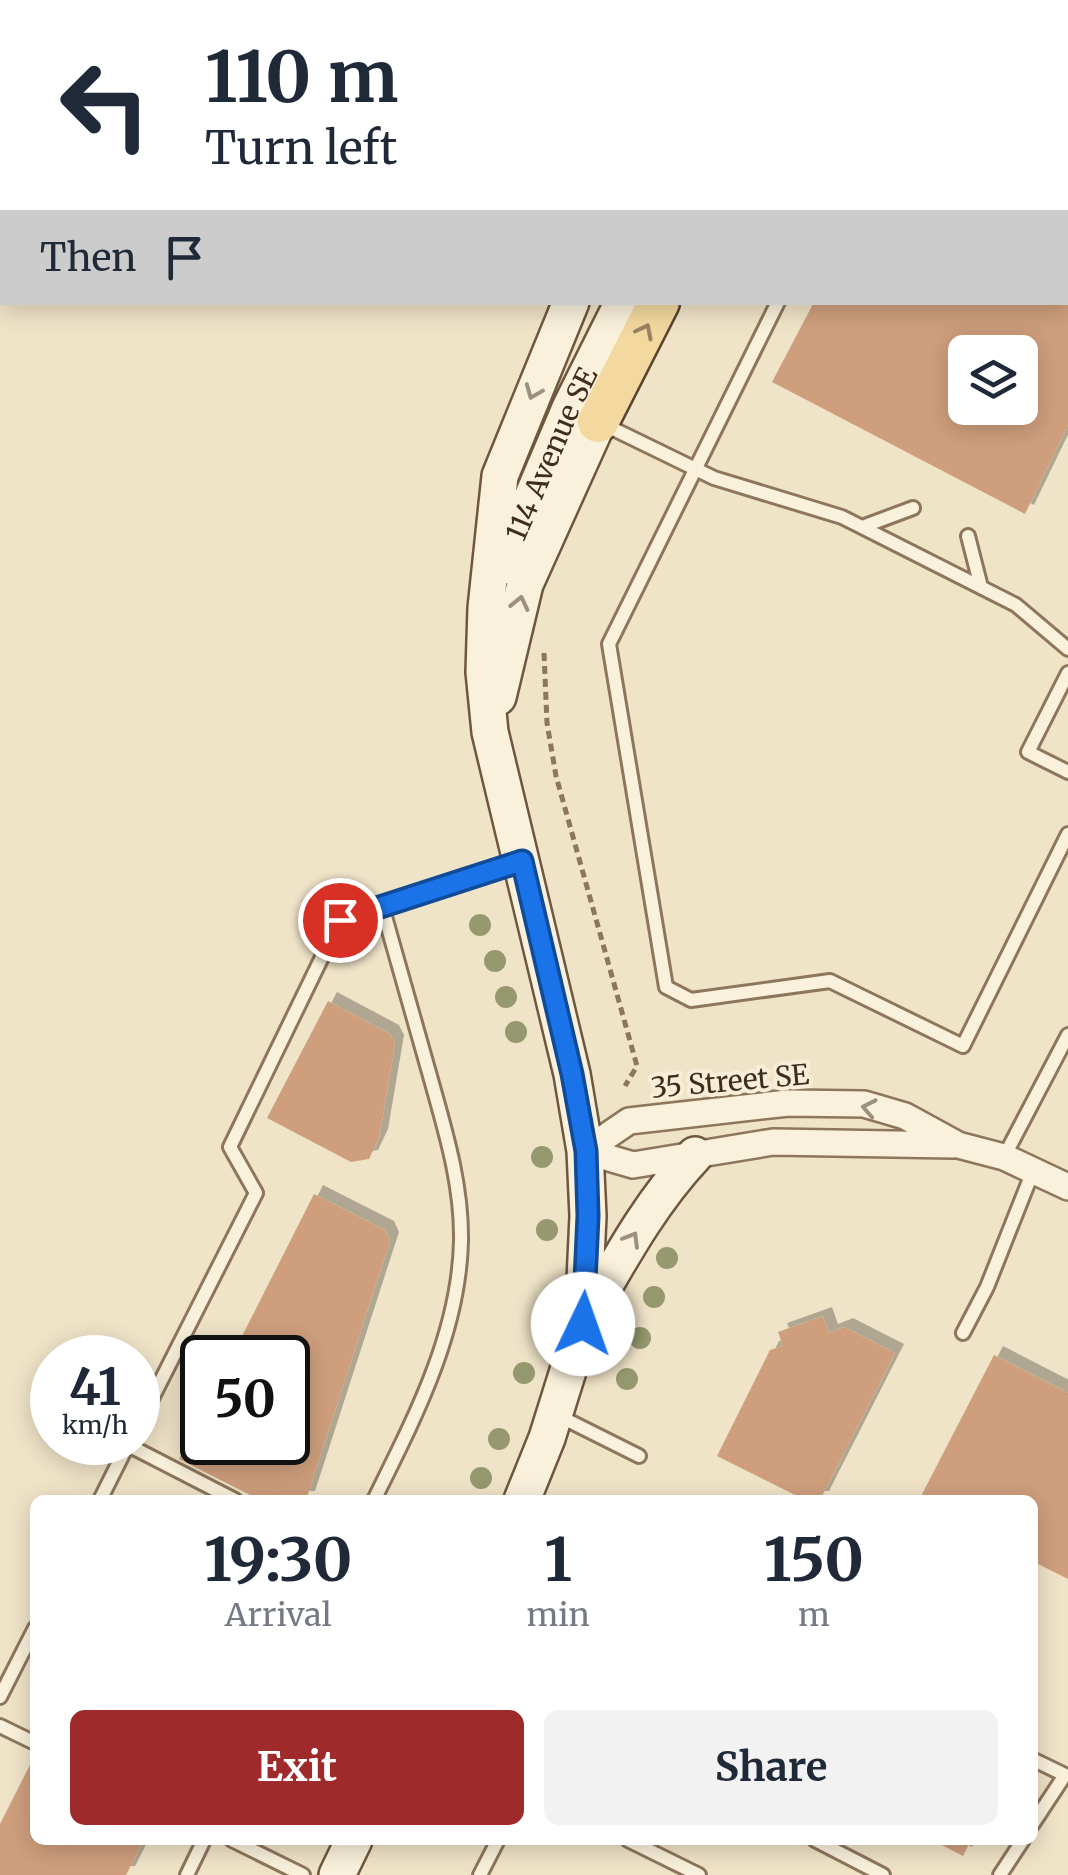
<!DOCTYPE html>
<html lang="en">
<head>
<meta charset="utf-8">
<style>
  body { margin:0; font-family:Merriweather,serif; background:#f2f2f3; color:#1f2937; height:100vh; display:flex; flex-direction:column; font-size:38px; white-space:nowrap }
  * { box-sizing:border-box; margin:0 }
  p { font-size:32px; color:#747a83 }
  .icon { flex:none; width:55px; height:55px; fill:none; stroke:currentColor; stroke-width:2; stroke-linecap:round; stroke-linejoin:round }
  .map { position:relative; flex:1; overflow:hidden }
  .panel { position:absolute; left:30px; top:1495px; width:1008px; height:350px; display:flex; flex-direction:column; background:#fff; border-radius:15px; box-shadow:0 5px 25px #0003 }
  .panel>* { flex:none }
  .banner { position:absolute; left:0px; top:0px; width:1070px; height:305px; box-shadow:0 5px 25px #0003; background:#fff; color:#1f2937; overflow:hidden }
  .controls { position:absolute; left:948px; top:335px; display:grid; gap:20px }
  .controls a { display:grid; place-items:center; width:90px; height:90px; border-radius:15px; background:#fff; box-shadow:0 5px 25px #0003; font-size:50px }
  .speed { position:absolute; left:30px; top:1335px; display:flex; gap:20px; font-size:50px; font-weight:700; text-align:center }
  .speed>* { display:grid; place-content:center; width:130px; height:130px; border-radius:50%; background:#fff; box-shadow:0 5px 25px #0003; line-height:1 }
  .speed small { font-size:25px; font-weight:400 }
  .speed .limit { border:5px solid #111; border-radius:15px; background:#fff; color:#111 }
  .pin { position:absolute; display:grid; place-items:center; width:85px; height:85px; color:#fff; margin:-42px; border:5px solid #fff; border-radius:50%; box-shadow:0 2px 10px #0007 }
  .me { position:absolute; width:110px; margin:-55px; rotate:3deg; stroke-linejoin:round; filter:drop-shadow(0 0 8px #0008) }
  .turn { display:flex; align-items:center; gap:35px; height:210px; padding:0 40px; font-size:45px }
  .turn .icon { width:130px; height:130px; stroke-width:2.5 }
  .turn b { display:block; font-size:70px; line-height:85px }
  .then { display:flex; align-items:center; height:95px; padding:0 40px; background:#0003; gap:20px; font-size:38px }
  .eta { display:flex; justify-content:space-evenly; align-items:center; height:170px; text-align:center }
  .eta b { font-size:60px; font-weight:700; line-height:70px }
  .action { display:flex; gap:20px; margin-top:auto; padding:20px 40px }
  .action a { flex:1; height:115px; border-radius:15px; background:#9e2a2b; color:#fff; font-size:40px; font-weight:700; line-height:115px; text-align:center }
  .action a+a { background:#f2f2f3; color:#1f2937 }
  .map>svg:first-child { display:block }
  .building { fill:#cf9f7d; fill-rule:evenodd; filter:url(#shadow) }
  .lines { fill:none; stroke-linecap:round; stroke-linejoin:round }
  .lane-casing { stroke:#8d765c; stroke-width:18 }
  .street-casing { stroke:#8d765c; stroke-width:30 }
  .secondary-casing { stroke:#6f573f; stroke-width:40 }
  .primary-casing { stroke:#5b4430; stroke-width:45 }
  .path { stroke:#8d765c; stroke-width:5; stroke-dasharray:8 5; stroke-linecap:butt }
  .lane { stroke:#faf1dc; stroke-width:12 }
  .street { stroke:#faf1dc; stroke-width:25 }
  .secondary { stroke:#faf1dc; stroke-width:35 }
  .primary { stroke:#f3d9a0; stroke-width:40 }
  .tree { fill:#96986f }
  .oneway { stroke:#988460 }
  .oneway2 { stroke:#9c907e }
  .route-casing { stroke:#114b97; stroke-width:25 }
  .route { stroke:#1a73e8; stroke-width:18 }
  .labels { text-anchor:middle; stroke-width:8; stroke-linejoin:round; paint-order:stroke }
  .street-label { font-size:28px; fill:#3d2e20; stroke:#f7eed8 }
</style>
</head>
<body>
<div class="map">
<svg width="1068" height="1875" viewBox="0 0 1068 1875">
  <defs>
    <filter id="shadow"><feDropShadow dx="9" dy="-9" stdDeviation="0" flood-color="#0004"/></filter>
  </defs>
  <rect width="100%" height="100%" fill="#f0e4c8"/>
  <path class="building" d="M814 302H1068V425L1025 514 772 382ZM965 352H1020V408H965Z
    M328 1001 390 1034 395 1044 379 1138 369 1159 351 1162 267 1118Z
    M314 1194 385 1230 390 1241 306 1500H260L179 1459 202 1412V1442H288V1358H231Z
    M823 1316 829 1333 844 1327 895 1353 820 1500H805L717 1456 770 1350 783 1346 778 1332Z
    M994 1355 1068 1393V1579L1032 1561V1500H919Z
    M35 1755V1840H144L126 1875H0V1824Z
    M932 1840H971L963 1856Z"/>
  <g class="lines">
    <defs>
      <path id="lane" d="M778 302 609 644 666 987 691 1000 830 981 963 1046 1068 834
        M601 423 714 478 842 517 1016 605 1068 649
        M862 527 913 508
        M968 536 981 587
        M1068 673 1028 752 1068 772
        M1004 1157 1068 1035
        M963 1333 987 1287 1033 1171
        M557 1415 639 1456
        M138 1426 256 1193 230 1147 340 920 519 862
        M128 1445 235 1500
        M100 1500 129 1442
        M374 1500C414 1419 459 1334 461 1241 462 1184 445 1130 430 1076 414 1020 398 963 382 906
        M0 1697 35 1628
        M0 1726 35 1743
        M1032 1759 1065 1775 1032 1825
        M232 1840 303 1875
        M628 1840 699 1875
        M815 1840 883 1875
        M187 1875 204 1840
        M480 1875 498 1840
        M1000 1875 1023 1840"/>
      <path id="street" d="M585 1151 629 1121 788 1103 864 1104 905 1116 958 1145 1004 1157 1068 1187
        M585 1151 633 1165 773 1142 953 1145"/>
      <g id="secondary">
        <path d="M705 2 706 0"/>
        <path d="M772 2 773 0"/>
        <path id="s1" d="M503 566 570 408 623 302"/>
        <path d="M498 697 525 584 598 422"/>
        <path d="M586 1318C619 1261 649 1204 695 1155"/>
        <path d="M522 1500 547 1438 583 1323 588 1216 585 1151 572 1074 490 732 484 672 486 608 500 476 571 302"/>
        <path d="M337 1875 354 1840"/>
      </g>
      <path id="primary" d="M742 2 743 0
        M830 2 832 0
        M598 422 659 302"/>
    </defs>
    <use href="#lane" class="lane-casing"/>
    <use href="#street" class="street-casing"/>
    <use href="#secondary" class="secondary-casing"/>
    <use href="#primary" class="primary-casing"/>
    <path class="path" d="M544 653 547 723 556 776 637 1066 625 1086"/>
    <use href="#lane" class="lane"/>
    <use href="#street" class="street"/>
    <use href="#secondary" class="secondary"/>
    <use href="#primary" class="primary"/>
  </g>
  <g class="tree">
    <circle cx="480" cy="925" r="11"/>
    <circle cx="495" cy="961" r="11"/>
    <circle cx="506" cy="997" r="11"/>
    <circle cx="516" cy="1032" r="11"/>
    <circle cx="542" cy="1157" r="11"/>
    <circle cx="547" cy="1230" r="11"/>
    <circle cx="667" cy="1258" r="11"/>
    <circle cx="654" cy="1297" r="11"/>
    <circle cx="640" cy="1338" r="11"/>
    <circle cx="524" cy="1373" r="11"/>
    <circle cx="627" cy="1379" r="11"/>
    <circle cx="499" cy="1439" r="11"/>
    <circle cx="481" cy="1478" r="11"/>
  </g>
  <defs><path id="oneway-chevron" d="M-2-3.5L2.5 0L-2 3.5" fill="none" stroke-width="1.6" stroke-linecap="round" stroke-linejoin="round" transform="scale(2.5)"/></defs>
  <use class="oneway" href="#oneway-chevron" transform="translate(645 331) rotate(-63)"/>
  <g class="oneway2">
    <use href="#oneway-chevron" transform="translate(533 392) rotate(112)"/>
    <use href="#oneway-chevron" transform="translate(520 603) rotate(-77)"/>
    <use href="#oneway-chevron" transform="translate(869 1108) rotate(-169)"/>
    <use href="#oneway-chevron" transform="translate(632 1239) rotate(-59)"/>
  </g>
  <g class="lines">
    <defs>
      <path id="route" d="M340 920 522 861 572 1074 586 1151 588 1216 583 1324"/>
    </defs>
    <use href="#route" class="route-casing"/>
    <use href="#route" class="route"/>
  </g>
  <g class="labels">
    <g class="street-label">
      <text dy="10" stroke="none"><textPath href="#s1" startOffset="122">114 Avenue SE</textPath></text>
      <text transform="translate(730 1081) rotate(-5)" y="10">35 Street SE</text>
    </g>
  </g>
</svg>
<div class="controls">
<a><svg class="icon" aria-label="layers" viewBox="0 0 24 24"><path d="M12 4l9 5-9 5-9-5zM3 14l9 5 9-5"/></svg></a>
</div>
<div class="speed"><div>41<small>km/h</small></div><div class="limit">50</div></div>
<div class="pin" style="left:340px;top:920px;background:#d93025"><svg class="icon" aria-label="arrive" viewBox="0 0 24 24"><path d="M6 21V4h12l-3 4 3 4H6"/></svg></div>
<svg class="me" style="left:583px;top:1324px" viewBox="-20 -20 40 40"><circle r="19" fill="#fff"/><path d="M0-13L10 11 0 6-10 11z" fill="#1a73e8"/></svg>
<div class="banner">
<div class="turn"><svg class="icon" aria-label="left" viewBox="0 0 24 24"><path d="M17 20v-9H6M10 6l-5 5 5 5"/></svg><div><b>110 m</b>Turn left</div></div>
<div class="then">Then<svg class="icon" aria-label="arrive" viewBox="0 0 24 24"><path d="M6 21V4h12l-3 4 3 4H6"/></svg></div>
</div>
<section class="panel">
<div class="eta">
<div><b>19:30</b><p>Arrival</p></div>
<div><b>1</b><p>min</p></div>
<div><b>150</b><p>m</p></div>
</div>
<div class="action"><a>Exit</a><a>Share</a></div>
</section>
</div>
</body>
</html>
